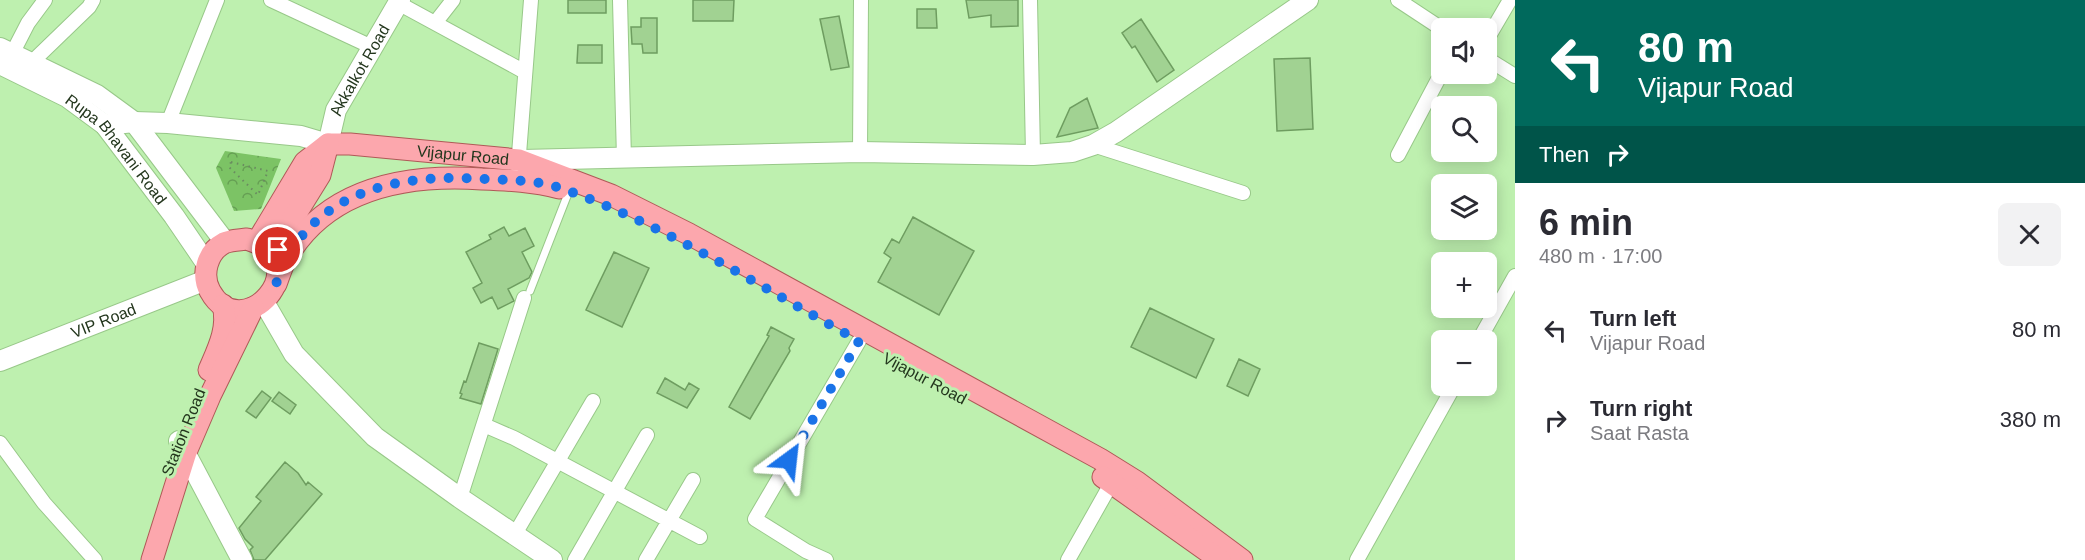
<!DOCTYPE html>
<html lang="en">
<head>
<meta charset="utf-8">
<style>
  body { margin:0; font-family:Arial,sans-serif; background:#f2f2f3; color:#2b2b33; height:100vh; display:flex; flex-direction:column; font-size:22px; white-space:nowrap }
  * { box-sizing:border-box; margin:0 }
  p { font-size:20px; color:#7c7c81 }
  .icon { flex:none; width:33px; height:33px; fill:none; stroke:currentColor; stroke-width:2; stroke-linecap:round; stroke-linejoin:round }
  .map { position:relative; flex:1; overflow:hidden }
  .side { display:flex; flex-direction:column; background:#fff; width:570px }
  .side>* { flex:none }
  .top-card { background:#00695c; color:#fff; overflow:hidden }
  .fabs { position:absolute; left:1431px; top:18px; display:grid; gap:12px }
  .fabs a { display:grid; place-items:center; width:66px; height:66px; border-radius:9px; background:#fff; box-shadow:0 3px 15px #0003; font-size:30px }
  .pin { position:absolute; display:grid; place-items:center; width:51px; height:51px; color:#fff; margin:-26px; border:3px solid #fff; border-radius:50%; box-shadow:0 2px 6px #0007 }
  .me { position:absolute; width:66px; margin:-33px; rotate:30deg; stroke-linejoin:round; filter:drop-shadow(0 0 4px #0008) }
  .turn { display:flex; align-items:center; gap:21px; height:126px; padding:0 24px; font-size:27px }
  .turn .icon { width:78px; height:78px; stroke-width:2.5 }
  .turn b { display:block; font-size:42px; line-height:51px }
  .then { display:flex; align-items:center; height:57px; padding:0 24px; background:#0003; gap:12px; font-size:22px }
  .round { display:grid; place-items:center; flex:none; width:63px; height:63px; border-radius:9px; background:#f2f2f3 }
  .headline { display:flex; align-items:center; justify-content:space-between; height:102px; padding:0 24px }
  h1 { font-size:36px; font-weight:700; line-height:45px }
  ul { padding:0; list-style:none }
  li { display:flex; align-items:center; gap:18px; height:90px; padding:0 24px }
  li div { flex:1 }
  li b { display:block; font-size:22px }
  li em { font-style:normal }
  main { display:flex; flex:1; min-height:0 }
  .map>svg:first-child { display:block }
  .park { fill:url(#park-crowns) }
  .building { fill:#a1d292; stroke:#6e9d60; stroke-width:1.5 }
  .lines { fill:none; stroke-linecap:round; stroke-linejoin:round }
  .lane-casing { stroke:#98c889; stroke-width:9 }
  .street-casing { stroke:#98c889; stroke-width:16 }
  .secondary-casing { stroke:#98c889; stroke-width:22 }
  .primary-casing { stroke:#af5957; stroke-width:23 }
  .path { stroke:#6a8b60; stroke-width:2; stroke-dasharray:1.5 4.5; stroke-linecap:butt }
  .lane { stroke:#fff; stroke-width:7 }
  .street { stroke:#fff; stroke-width:14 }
  .secondary { stroke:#fff; stroke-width:20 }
  .primary { stroke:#fca7ad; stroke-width:21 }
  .route { stroke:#1a73e8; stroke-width:10; stroke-dasharray:0 18 }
  .labels { text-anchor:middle; stroke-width:6; stroke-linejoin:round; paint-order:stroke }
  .street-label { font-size:16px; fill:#23361d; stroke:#bef0af }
</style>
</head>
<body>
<main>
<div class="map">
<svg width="1515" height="560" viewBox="0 0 1515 560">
  <defs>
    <pattern id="park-crowns" width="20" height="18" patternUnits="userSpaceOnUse" patternTransform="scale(1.5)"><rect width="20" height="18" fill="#7cc365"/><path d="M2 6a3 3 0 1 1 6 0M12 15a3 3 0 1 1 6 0" fill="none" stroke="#659f53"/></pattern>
  </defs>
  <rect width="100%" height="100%" fill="#bef0af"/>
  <path class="park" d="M225 151 281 159 261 209 234 211 216 168Z"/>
  <path class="building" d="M568 0H606V13H568Z
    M693 0H734L733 21H693Z
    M966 0H1018V26L991 27V15L969 18Z
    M917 9H936L937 28H917Z
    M839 16 849 67 831 70 820 19Z
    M641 18H657V53H643L642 44H632L631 27H641Z
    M1141 19 1174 70 1157 82 1135 46 1132 48 1122 33Z
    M578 45H602V63H577Z
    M1310 58 1313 129 1277 131 1274 59Z
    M1087 98 1098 128 1057 137 1070 108Z
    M913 217 974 251 939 315 878 282 891 258 884 253 892 239 899 243Z
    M504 227 509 236 525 228 534 246 522 252 532 272 529 278 508 289 514 301 498 309 492 297 481 303 473 288 482 283 466 252 491 239 489 235Z
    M614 252 649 268 622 327 586 310Z
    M1150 308 1214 339 1196 378 1131 347Z
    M771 327 794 339 789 348 790 351 750 419 729 407 769 336 767 335Z
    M479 343 498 349 481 404 460 398 462 394 460 393 464 381 466 382Z
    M1239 359 1260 369 1248 396 1227 386Z
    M665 378 685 390 689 383 699 389 687 408 657 393Z
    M262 391 271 398 256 418 246 411Z
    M279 392 296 405 290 414 272 401Z
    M285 462 298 473 306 485 308 482 322 494 265 560H254L250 550 253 547 245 539 239 528 261 501 256 497Z"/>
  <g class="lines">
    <defs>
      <path id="lane" d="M530 291 569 191"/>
      <path id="street" d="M271 0 372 47
        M620 0 624 159
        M1030 0 1033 155
        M1398 0 1442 29
        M398 3 525 72
        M435 23 453 0
        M1486 41 1510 0
        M12 54 28 23 45 0
        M1486 58 1515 76
        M31 63 89 7 93 0
        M168 123 217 0
        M1093 145 1243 193
        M860 152 861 0
        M1398 155 1442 72
        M518 167 531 0
        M1479 340 1515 276
        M484 425 514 438 700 537
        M0 443 44 503 95 560
        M460 498 524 298
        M515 534 593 401
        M575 560 647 435
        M646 560 693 480
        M826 560 806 551 755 519 859 341
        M1068 560 1112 482
        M1357 560 1454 386"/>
      <g id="secondary">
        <path d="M0 48 97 95 134 122 225 242"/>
        <path id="s1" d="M0 64 67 97 105 125 174 216 206 263"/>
        <path id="s2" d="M105 125 134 122 168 123 301 136 328 144 336 110 400 0"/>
        <path d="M522 160 860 152 1033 155 1072 152 1093 145 1116 132 1308 0"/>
        <path d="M264 302 294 354 375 437 460 498 552 560"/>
        <path id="s3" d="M0 361 206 280"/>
        <path d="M179 441 242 560"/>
      </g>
      <g id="primary">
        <path d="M247 239C321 263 242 349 210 291 201 275 207 252 224 243 230 240 240 240 247 239Z"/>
        <path id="s4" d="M257 242 305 162 328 144H350L519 160 611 195 689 234 1100 459 1137 482 1242 560"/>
        <path d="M275 263 281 238 320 175 328 144"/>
        <path d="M276 284C279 276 282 266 286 259 327 187 407 174 482 179 509 180 534 181 559 188"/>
        <path d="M209 370C218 349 229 328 223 305"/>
        <path d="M1103 477 1220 560"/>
        <path d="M152 560 186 452 210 396 253 308"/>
      </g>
    </defs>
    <use href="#lane" class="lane-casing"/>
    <use href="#street" class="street-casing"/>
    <use href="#secondary" class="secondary-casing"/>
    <use href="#primary" class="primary-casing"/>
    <path class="path" d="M231 162 268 171 258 195 229 167Z"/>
    <use href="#lane" class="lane"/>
    <use href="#street" class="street"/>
    <use href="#secondary" class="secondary"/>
    <use href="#primary" class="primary"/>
  </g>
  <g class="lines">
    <path class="route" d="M278 250C276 262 277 272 276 284 279 276 281 266 286 259 327 186 408 174 484 179 510 180 536 180 560 188 662 223 764 289 859 341L789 460"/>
  </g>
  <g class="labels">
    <g class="street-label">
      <text dy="6" stroke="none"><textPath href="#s2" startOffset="306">Akkalkot Road</textPath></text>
      <text dy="6" stroke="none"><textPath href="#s1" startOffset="147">Rupa Bhavani Road</textPath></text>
      <text dy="6" stroke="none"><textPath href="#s4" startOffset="258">Vijapur Road</textPath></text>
      <text dy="6" stroke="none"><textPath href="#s3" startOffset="111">VIP Road</textPath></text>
      <text transform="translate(925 378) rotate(28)" y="6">Vijapur Road</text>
      <text transform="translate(183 432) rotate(-68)" y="6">Station Road</text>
    </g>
  </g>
</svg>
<div class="fabs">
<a><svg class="icon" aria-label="sound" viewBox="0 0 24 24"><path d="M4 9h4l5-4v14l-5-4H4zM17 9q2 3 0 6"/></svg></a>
<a><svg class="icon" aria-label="search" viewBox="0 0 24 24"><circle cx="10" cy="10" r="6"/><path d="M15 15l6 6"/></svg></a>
<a><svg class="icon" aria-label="layers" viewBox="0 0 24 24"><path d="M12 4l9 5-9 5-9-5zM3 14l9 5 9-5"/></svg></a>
<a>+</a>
<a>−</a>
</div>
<div class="pin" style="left:278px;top:250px;background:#d93025"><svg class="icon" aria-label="arrive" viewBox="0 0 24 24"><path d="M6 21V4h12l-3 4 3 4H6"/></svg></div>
<svg class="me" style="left:789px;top:460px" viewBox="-20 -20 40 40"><path d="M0-17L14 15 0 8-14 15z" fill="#1a73e8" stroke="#fff" stroke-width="4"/></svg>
</div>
<section class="side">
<div class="top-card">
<div class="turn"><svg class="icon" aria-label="left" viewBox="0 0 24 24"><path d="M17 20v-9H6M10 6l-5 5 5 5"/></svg><div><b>80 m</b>Vijapur Road</div></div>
<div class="then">Then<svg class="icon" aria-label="right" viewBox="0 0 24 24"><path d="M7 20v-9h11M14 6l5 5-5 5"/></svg></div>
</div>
<div class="headline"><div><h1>6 min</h1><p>480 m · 17:00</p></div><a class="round"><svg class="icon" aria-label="close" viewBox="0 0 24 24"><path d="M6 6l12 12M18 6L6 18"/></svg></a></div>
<ul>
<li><svg class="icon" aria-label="left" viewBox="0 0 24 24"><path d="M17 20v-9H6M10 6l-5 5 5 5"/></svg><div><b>Turn left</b><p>Vijapur Road</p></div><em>80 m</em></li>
<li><svg class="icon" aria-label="right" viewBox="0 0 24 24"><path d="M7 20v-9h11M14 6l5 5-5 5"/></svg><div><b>Turn right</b><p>Saat Rasta</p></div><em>380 m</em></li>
</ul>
</section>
</main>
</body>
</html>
